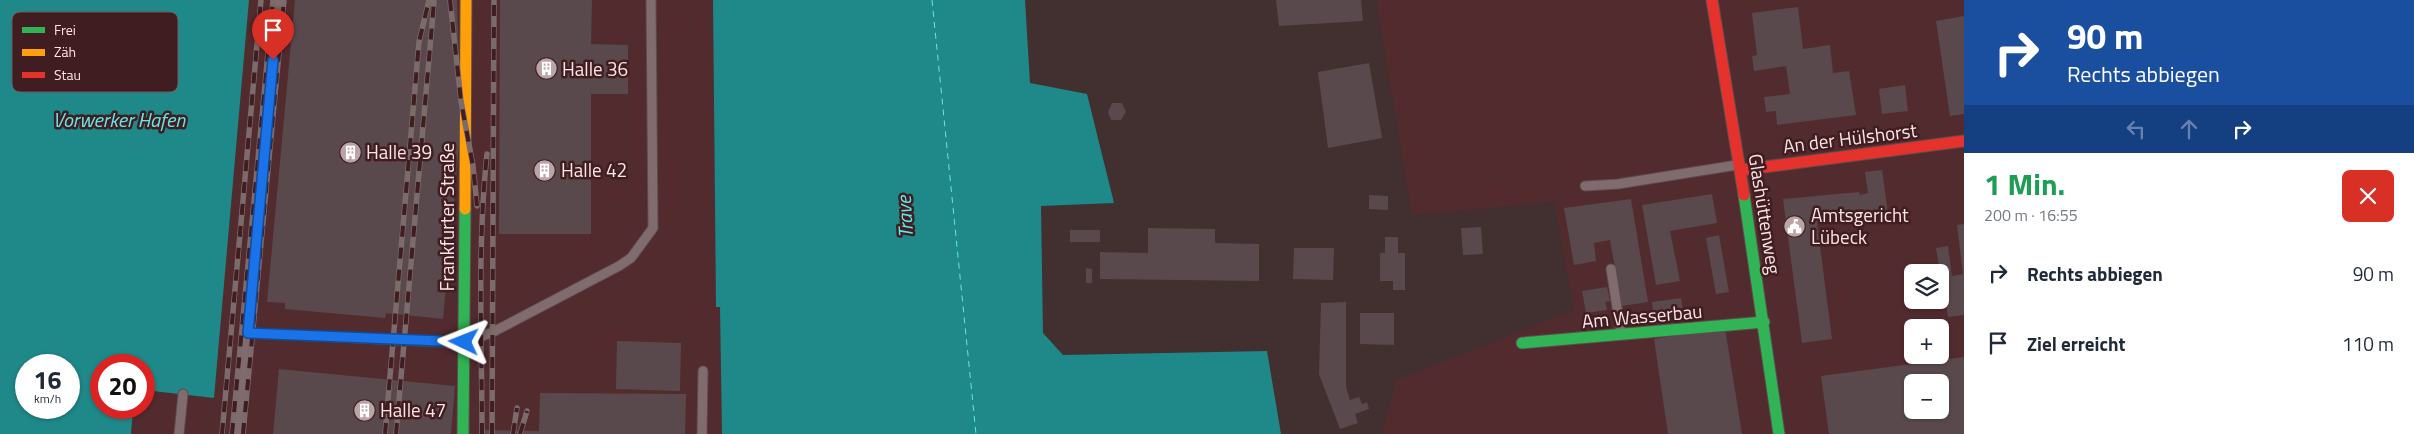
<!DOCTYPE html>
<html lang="de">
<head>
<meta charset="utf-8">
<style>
  body { margin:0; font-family:"Titillium Web",sans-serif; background:#f6f6f7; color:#1f2937; height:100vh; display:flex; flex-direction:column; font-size:19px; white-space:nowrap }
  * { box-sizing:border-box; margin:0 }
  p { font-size:16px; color:#747a83 }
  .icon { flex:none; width:28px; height:28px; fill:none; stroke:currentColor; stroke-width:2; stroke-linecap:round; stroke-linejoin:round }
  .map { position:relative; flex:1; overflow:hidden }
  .side { display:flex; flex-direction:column; background:#fff; width:450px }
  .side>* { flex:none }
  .guide { background:#1a4fa0; color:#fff; overflow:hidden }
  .controls { position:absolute; left:1904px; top:264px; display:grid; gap:10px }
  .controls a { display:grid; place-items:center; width:45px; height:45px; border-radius:8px; background:#fff; box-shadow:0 1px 4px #0004; font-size:25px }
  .speed { position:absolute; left:15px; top:354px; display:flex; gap:10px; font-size:25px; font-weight:700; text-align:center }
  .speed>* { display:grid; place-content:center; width:65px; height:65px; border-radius:50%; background:#fff; box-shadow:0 1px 4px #0004; line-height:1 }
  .speed small { font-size:12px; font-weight:400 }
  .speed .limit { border:8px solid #d22; background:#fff; color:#111 }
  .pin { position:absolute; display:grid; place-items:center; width:42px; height:42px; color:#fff; margin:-51px -21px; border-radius:50% 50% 50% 0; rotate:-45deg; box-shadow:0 0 5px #0007 }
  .pin .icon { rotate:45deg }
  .me { position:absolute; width:55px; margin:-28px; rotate:272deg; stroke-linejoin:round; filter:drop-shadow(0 0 4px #0008) }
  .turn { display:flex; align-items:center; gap:18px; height:105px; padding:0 20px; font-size:22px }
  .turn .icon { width:65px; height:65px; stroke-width:2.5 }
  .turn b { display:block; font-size:35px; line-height:42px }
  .lanes { display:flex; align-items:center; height:48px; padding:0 20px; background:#0003; justify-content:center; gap:25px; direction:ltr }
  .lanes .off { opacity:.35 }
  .round { display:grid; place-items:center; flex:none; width:52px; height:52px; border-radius:8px; background:#f6f6f7 }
  .summary { display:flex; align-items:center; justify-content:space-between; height:85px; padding:0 20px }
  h1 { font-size:30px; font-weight:700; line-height:38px; color:#1e9e55 }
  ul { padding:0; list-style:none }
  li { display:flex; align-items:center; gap:15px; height:70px; padding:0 20px }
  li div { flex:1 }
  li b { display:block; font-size:19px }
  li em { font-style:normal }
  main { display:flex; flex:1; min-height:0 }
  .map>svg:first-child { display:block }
  .built { fill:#522b2e; fill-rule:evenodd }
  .water { fill:#1f8888; fill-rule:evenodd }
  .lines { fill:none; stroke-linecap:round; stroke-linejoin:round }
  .ferry { stroke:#65e7e7; stroke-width:1; stroke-dasharray:6 5; stroke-linecap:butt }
  .building { fill:#59494d; fill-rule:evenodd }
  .lane-casing { stroke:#5e4d4e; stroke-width:11 }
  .fast-casing { stroke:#5e4d4e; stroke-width:13 }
  .slow-casing { stroke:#5e4d4e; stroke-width:13 }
  .jam-casing { stroke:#5e4d4e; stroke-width:13 }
  .lane { stroke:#806c6e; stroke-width:9 }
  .fast { stroke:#30b455; stroke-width:11 }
  .slow { stroke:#ff9f0a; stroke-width:11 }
  .jam { stroke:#e5322d; stroke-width:11 }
  .rail-casing { stroke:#7c6b6c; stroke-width:5.5 }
  .rail { stroke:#3f1d20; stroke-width:4; stroke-dasharray:11; stroke-linecap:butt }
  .route-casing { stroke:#114b97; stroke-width:12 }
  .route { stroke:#1a73e8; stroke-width:9 }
  .labels { text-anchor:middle; stroke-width:5; stroke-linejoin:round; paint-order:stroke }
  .poi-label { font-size:19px; fill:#fce3e4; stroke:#3f1d20; text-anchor:start }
  .street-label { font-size:19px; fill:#fce3e4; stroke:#3f1d20 }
  .water-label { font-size:20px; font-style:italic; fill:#65e7e7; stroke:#3f1d20 }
  .key { fill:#3f1d20; stroke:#78585b; stroke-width:1 }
  .key-label { font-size:14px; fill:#fce3e4 }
</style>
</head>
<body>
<main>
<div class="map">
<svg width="1964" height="434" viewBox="0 0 1964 434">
  <rect width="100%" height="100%" fill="#422f30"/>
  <path class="built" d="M249 0H713L716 307H720L722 434H131L133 408H144V390L214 398Z
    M1376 0H1964V434H1382L1396 380 1574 310 1554 202 1412 215ZM1912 272H1940V300H1912ZM1912 328H1940V355H1912ZM1912 382H1940V410H1912Z"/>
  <path class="water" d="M0 0H249L214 398 144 390V365H101V408H133L131 434H0ZM26 365H69V408H26Z
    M713 0H1025L1030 83 1087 94 1114 203 1041 206 1043 333 1063 355 1267 351 1281 434H722L720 307H716Z"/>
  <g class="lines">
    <path class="ferry" d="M932 0 976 434"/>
  </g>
  <path class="building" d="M295 0H457L461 124 443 319 386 313 385 318 285 309V303L267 302Z
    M500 0H592L591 44 628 45V94H591V234H499Z
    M1276 0H1361L1363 21 1279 26Z
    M1798 7 1803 49 1830 45 1833 73 1849 71 1856 115 1777 125 1776 111 1766 112 1764 97 1790 94 1786 66 1754 71 1752 56 1757 55 1752 13Z
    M1964 16V114L1950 116 1936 21Z
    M1369 63 1382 138 1328 148 1318 72Z
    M1905 85 1908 111 1882 114 1879 89Z
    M1112 103H1122L1126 112 1121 120H1111L1108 112Z
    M1882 170 1888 213 1817 223 1832 339 1802 343 1783 199 1859 192 1860 195 1868 193 1865 172Z
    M1712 194 1717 223 1670 231 1680 281 1656 285 1642 205Z
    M1369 195 1388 196V210L1369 209Z
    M1631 199 1648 302 1622 306 1610 240 1594 243 1596 261 1574 265 1564 208Z
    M1964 224V274H1963L1957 225Z
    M1481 227 1483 254 1463 255 1461 228Z
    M1148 228 1215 229V243L1259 244V281L1100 279V252L1148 253Z
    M1070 230H1100V242H1070Z
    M1719 235 1729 292 1716 294 1706 238Z
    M1385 237H1398V253H1405V290H1393V281H1380V253H1385Z
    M1948 246 1952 276 1964 274V315L1948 317 1945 294 1940 295V272L1936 248Z
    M1294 248H1334L1333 280 1293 279Z
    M1086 268 1092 269V283H1086Z
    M1607 287 1610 301 1605 302 1607 310 1586 313 1582 291Z
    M1681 298 1684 316 1654 320 1652 302Z
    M1346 302V387L1350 400 1359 397 1362 404 1367 402 1369 409 1355 414 1358 423 1340 429 1319 374 1321 303Z
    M1360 313H1394V345L1360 344Z
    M1725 328 1742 434H1668L1654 339Z
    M617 341 681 343 680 391 616 389Z
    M1964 357V434H1829L1821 376ZM1912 382H1940V410H1912Z
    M279 369 455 386 451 434H273Z
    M540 393 686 394 685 434H483V430L539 431Z"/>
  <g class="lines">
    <defs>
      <path id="lane" d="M1585 186 1618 184 1737 165
        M1611 269 1621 333
        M248 333 464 343 493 332 619 266 631 258 653 228 651 0
        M179 434 183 394
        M238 434 278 0
        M702 434 703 371"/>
      <path id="fast" d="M1744 195 1779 434
        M1522 343 1764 322
        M463 434 465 209"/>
      <path id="slow" d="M465 209 466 0"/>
      <path id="jam" d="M1712 0 1744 195
        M1741 170 1964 141"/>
    </defs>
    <use href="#lane" class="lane-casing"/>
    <use href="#fast" class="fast-casing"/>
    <use href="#slow" class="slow-casing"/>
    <use href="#jam" class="jam-casing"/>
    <use href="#lane" class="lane"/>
    <use href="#fast" class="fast"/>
    <use href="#slow" class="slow"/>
    <use href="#jam" class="jam"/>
    <defs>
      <path id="rail" d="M450 0 461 101 473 166 477 206
        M222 434 261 0
        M232 434 273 0
        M243 434 284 0
        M385 434 419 42 429 0
        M396 434 434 2
        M482 434C482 341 477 246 487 154
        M492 434 494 0
        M513 434 517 408
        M520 434 527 411"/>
    </defs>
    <use href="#rail" class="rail-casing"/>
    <use href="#rail" class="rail"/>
  </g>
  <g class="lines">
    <defs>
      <path id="route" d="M273 60 248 333 464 342"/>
    </defs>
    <use href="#route" class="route-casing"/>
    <use href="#route" class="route"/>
  </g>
  <defs>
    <symbol id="building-disc" viewBox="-11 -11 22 22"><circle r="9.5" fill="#bba4a5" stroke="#3f1d20"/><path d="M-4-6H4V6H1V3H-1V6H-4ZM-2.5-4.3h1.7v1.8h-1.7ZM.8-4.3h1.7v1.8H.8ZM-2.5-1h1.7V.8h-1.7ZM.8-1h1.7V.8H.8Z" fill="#fff"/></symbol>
    <symbol id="civic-disc" viewBox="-11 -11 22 22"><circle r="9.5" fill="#bba4a5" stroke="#3f1d20"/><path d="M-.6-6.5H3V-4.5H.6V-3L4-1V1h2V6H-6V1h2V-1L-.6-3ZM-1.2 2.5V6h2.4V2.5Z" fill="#fff"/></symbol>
  </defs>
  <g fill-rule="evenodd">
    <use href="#building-disc" x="534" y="56" width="25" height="25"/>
    <use href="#building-disc" x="338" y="140" width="25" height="25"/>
    <use href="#building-disc" x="532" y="158" width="25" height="25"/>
    <use href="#civic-disc" x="1782" y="214" width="25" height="25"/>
    <use href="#building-disc" x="352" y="398" width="25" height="25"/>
  </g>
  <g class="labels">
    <g class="poi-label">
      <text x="562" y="76">Halle 36</text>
      <text x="366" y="159">Halle 39</text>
      <text x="561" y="177">Halle 42</text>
      <text x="1811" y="222">Amtsgericht<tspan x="1811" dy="22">Lübeck</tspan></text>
      <text x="380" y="417">Halle 47</text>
    </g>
    <g class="street-label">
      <text transform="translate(1850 138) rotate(-7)" y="7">An der Hülshorst</text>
      <text transform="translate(1765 214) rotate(81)" y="7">Glashüttenweg</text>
      <text transform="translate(447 217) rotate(-90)" y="7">Frankfurter Straße</text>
      <text transform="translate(1642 316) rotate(-5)" y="7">Am Wasserbau</text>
    </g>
    <g class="water-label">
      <text x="119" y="127">Vorwerker Hafen</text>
      <text transform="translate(905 217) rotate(-93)" y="7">Trave</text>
    </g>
  </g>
  <rect x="12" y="12" width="166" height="80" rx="8" class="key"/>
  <rect x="22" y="27" width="23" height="6" fill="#30b455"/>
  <rect x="22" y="49" width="23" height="7" fill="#ff9f0a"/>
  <rect x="22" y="72" width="23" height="6" fill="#e5322d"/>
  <g class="key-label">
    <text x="54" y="35">Frei</text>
    <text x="54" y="57">Zäh</text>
    <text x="54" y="80">Stau</text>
  </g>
</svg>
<div class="controls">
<a><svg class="icon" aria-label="layers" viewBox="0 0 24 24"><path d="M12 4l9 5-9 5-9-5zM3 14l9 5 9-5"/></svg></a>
<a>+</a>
<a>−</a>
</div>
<div class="speed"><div>16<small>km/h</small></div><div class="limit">20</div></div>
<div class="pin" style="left:273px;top:60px;background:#d93025"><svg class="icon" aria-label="arrive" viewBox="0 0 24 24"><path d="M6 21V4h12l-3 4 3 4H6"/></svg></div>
<svg class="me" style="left:464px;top:342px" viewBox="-20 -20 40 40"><path d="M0-17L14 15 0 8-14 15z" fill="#1a73e8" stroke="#fff" stroke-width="4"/></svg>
</div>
<section class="side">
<div class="guide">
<div class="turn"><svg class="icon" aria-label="right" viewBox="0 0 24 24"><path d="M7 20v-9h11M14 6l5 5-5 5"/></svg><div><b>90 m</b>Rechts abbiegen</div></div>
<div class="lanes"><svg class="icon off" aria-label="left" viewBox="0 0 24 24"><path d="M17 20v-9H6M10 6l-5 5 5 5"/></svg><svg class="icon off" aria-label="ahead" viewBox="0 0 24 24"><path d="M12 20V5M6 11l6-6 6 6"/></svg><svg class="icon" aria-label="right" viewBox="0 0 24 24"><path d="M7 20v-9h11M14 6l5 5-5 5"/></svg></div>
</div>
<div class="summary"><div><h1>1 Min.</h1><p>200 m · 16:55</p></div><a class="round" style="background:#d93025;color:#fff"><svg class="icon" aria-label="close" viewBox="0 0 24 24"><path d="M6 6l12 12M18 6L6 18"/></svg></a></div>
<ul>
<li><svg class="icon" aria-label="right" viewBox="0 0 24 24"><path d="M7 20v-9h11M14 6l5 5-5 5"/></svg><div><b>Rechts abbiegen</b></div><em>90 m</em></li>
<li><svg class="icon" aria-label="arrive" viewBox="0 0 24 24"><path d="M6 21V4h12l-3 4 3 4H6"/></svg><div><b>Ziel erreicht</b></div><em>110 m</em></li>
</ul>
</section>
</main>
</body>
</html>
